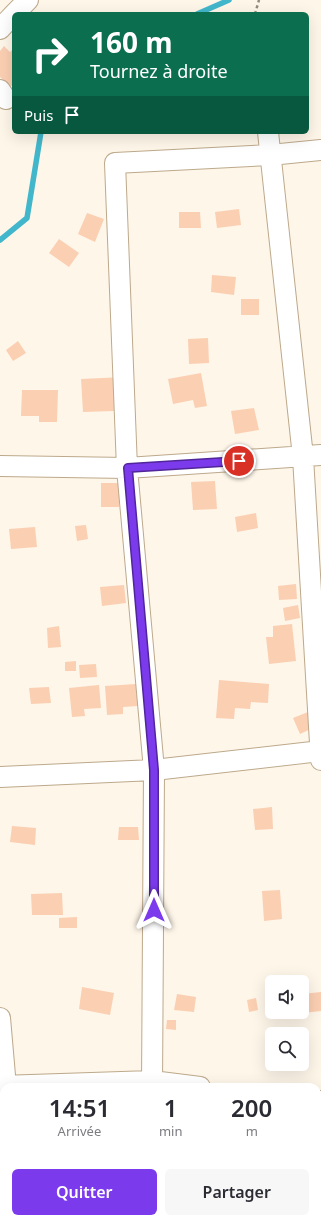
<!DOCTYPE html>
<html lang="fr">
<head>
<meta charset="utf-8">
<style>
  body { margin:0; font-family:"Noto Sans",sans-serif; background:#f7f7f7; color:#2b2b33; height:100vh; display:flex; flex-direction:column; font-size:15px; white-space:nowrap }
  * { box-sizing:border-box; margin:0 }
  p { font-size:13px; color:#7c7c81 }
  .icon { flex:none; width:22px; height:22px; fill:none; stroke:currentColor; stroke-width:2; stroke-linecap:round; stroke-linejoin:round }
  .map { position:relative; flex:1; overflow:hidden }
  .side { position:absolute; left:0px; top:1083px; width:321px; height:140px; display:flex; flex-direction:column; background:#fff; border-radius:12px 12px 0 0; box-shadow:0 4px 16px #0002 }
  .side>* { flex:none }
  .banner { position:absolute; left:12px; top:12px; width:297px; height:122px; border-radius:6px; box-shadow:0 4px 16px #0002; background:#0b6e4f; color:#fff; overflow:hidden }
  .controls { position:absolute; left:265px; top:975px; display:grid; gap:8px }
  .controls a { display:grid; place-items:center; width:44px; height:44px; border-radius:6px; background:#fff; box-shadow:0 4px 16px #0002; font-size:20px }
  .pin { position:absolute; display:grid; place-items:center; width:34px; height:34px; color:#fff; margin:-17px; border:2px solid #fff; border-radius:50%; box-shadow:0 1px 4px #0007 }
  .me { position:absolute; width:44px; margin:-22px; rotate:0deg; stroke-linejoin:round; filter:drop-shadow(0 0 3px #0008) }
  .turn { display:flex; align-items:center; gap:14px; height:84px; padding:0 12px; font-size:18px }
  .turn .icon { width:52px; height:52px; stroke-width:2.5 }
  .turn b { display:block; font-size:28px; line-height:34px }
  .then { display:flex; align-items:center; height:38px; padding:0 12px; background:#0003; gap:8px; font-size:15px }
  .eta { display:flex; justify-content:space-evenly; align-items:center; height:68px; text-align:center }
  .eta b { font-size:24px; font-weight:600; line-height:28px }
  .primary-button { display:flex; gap:8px; margin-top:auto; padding:8px 12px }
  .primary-button a { flex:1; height:46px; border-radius:6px; background:#7c3aed; color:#fff; font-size:16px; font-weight:600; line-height:46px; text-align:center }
  .primary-button a+a { background:#f7f7f7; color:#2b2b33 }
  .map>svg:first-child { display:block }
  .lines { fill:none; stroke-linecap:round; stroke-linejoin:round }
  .stream { stroke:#42b6cb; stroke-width:5.5 }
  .building { fill:#fbcfb2 }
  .street-casing { stroke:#bda98b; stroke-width:22 }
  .path { stroke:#928a7e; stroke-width:2.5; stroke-dasharray:3 3; stroke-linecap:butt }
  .street { stroke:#fff; stroke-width:20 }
  .route-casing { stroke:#51269a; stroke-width:10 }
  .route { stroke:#7c3aed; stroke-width:7 }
</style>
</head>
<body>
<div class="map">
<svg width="321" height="1223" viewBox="0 0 321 1223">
  <rect width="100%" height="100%" fill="#fef6e9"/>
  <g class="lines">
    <path class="stream" d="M197 14 229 0
      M0 240 27 218 41 132"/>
  </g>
  <path class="building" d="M4 46 10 52 13 49 14 50V83L10 87 0 77V51Z
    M239 209 241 225 217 228 215 212Z
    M179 212H200L201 228H179Z
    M87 213 104 219 95 242 78 234Z
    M59 239 79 253 69 267 49 253Z
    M212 275 236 277 234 295 211 292Z
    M241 299H259V315H241Z
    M208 338 209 363 189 364 188 339Z
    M18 341 26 353 13 361 6 350Z
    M201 373 207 406 195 408 193 400 173 404 168 379Z
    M123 377 125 405 114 406V411L83 412 81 379Z
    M22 390H58L57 422H39V416H21Z
    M254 408 259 430 235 434 231 411Z
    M215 481 217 509 193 510 191 482Z
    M101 483H119V507H101Z
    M256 513 258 528 237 532 235 517Z
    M86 525 88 539 77 541 75 526Z
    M35 527 37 547 11 549 9 529Z
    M296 584 297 599 279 600 278 586Z
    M124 585 126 603 102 606 100 587Z
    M298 605 300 618 285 621 283 608Z
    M292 624 296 661 269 664 266 637H273V626Z
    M59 626 61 647 48 648 47 628Z
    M76 661V671H65V662Z
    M96 664 97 677 80 678 79 665Z
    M219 680 269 684 268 703 251 702 250 709 235 708 234 719 216 718Z
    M136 684 138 706 123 707V714L107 715 105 686Z
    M99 685 101 708 84 709 85 716 72 717 69 688Z
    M49 687 51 703 31 704 29 688Z
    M308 712 315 727 300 734 293 718Z
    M272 807 273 829 255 830 253 809Z
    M12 826 36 828 35 845 10 842Z
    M119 827H138L139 840H118Z
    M280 890 282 919 264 921 262 891Z
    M62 893 63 915H32L31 894Z
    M77 917V928H59V918Z
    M283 979V982H274Z
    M82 987 114 993 110 1015 79 1009Z
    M321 992V1011L303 1013 302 994Z
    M177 994 196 997 194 1012 174 1010Z
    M256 998 258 1010 249 1012 247 1000Z
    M167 1020H176V1030L166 1029Z
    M297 1219H317V1222L297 1221Z"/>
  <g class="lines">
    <defs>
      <path id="street" d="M14 14 28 0
        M0 29 14 14
        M0 90 6 99
        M268 132 303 457 321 760
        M0 466 127 468 321 455
        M0 777 154 770 321 751
        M0 1018 6 1087
        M0 1086 152 1081 200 1087
        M152 1087 154 770 127 468 115 163 270 155 321 150
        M317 1101H321
        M11 1219V1223
        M148 1223V1219"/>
    </defs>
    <use href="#street" class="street-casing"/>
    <path class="path" d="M255 14 259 0"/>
    <use href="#street" class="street"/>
  </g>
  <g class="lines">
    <defs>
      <path id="route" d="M154 910V770L128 468 239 461"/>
    </defs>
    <use href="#route" class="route-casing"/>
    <use href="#route" class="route"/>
  </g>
</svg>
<div class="controls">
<a><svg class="icon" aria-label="sound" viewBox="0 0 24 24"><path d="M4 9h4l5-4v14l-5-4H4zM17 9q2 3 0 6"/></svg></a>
<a><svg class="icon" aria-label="search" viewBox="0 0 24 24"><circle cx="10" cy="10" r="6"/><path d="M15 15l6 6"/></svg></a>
</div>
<div class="pin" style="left:239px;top:461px;background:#d93025"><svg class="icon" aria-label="arrive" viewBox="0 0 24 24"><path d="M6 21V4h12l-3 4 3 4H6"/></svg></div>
<svg class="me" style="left:154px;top:910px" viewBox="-20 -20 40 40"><path d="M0-17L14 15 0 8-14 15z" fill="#7c3aed" stroke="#fff" stroke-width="4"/></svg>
<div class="banner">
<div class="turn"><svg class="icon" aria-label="right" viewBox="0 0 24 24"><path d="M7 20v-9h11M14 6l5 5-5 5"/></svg><div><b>160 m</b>Tournez à droite</div></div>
<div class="then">Puis<svg class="icon" aria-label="arrive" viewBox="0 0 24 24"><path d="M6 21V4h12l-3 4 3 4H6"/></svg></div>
</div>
<section class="side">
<div class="eta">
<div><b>14:51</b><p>Arrivée</p></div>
<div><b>1</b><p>min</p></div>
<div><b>200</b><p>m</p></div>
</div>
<div class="primary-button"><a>Quitter</a><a>Partager</a></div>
</section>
</div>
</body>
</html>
